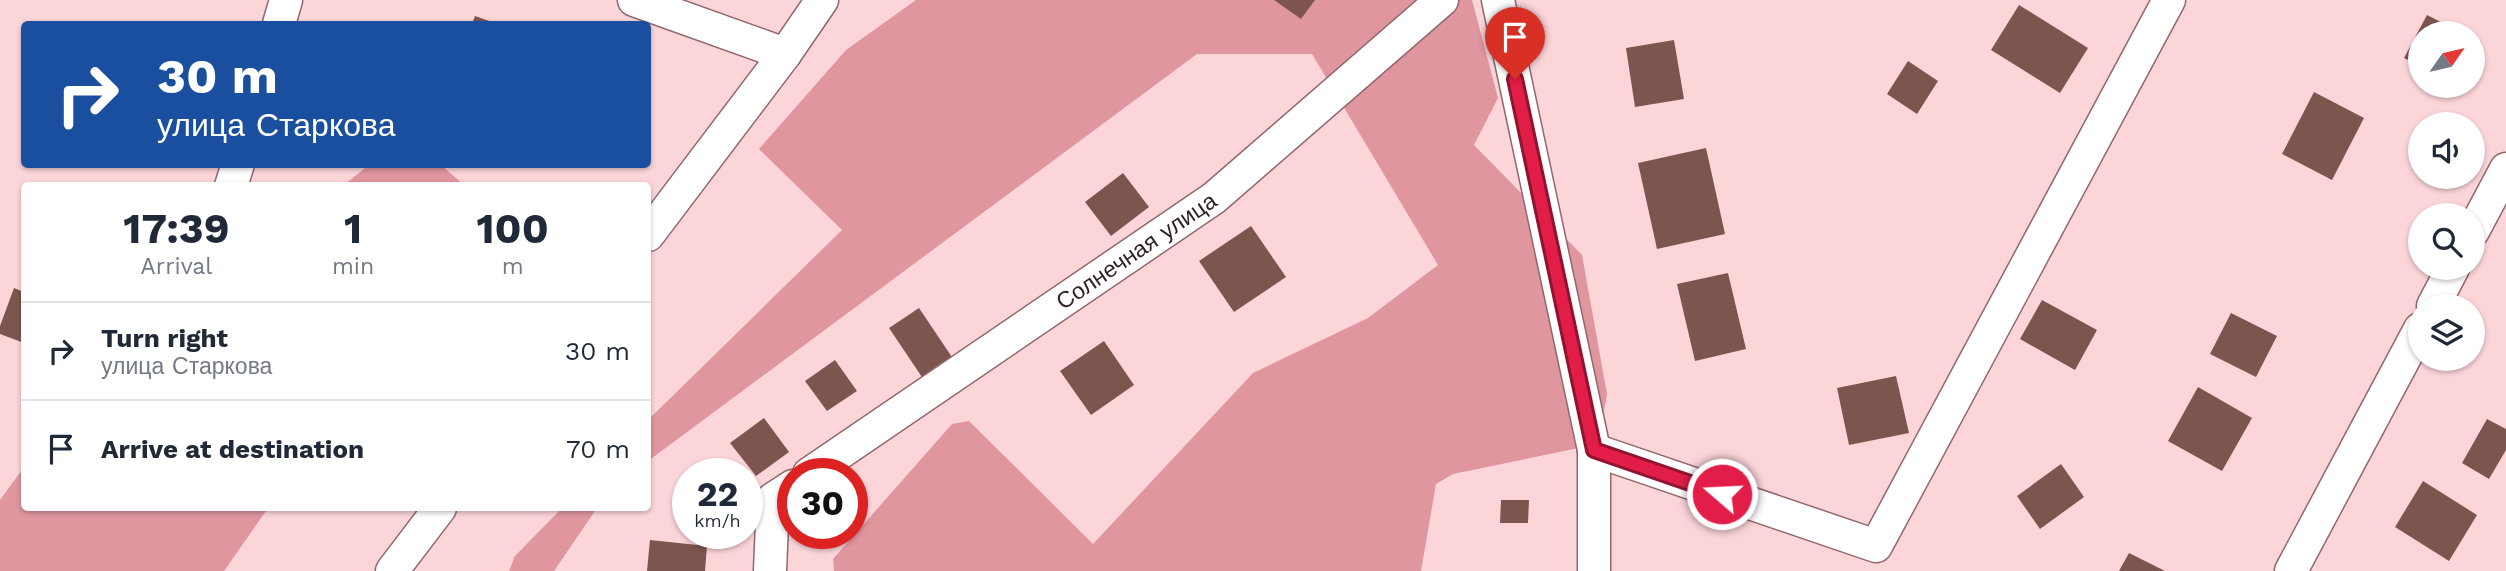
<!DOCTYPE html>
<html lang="en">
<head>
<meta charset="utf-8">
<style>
  body { margin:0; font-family:"Work Sans",sans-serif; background:#f2f2f3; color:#1f2937; height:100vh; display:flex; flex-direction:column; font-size:26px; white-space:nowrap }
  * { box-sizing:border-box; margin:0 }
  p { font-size:23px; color:#747a83 }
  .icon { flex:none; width:38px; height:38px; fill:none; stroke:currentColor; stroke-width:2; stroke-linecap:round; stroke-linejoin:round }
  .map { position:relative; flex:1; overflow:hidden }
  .side { position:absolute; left:21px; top:182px; width:630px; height:329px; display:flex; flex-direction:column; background:#fff; border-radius:7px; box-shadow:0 2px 5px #0004 }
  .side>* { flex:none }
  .banner { position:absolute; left:21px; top:21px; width:630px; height:147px; border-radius:7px; box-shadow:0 2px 5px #0004; background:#1a4fa0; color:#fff; overflow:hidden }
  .needle { width:46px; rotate:56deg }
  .tools { position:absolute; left:2408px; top:21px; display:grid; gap:14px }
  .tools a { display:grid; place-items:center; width:77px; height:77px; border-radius:50%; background:#fff; box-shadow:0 2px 5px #0004; font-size:35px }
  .speed { position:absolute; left:672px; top:458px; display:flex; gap:14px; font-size:35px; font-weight:700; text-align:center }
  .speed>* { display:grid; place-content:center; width:91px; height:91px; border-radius:50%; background:#fff; box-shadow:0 2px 5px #0004; line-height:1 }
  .speed small { font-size:18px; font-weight:400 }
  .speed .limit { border:10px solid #d22; background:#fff; color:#111 }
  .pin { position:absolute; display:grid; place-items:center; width:60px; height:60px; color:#fff; margin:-72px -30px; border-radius:50% 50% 50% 0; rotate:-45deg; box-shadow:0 0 7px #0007 }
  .pin .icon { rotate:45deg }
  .me { position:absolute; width:77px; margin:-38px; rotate:289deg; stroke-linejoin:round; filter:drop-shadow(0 0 5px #0008) }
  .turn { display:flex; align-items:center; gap:24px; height:147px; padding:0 21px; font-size:32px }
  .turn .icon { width:91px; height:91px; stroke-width:2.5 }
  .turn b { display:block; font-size:49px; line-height:60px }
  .eta { display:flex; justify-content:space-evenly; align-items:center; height:119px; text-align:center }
  .eta b { font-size:42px; font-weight:700; line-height:49px }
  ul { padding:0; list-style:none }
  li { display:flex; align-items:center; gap:21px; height:98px; padding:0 21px; border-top:2px solid #e0e1e3 }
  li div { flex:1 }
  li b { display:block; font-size:26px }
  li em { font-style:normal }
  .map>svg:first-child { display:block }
  .green { fill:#e0969f }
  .building { fill:#7d554e }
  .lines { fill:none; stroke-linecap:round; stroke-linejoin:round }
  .street-casing { stroke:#92676c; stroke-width:35 }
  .street { stroke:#fff; stroke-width:32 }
  .route-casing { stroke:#92132f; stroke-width:18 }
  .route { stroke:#e11d48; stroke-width:12 }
  .labels { text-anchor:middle; stroke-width:7; stroke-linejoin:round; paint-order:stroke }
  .street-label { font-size:23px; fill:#332224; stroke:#fcd5d9 }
</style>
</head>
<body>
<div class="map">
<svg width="2506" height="571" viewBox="0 0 2506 571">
  <rect width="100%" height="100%" fill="#fcd5d9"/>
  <path class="green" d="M916 0H1472L1498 98 1474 145 1582 255 1607 394 1598 444 1453 474 1436 484 1421 571H834L833 559 952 424 969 421 1093 544 1253 373 1368 318 1438 265 1312 54H1197L648 461V420L842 230 759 149 846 50Z
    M370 164 441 165 464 185H344Z
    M24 467V508H268L224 571H0V500Z
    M562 508H597L554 571H509L515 556Z"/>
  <path class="building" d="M1274 0H1315L1301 19Z
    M2019 5 2088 48 2060 93 1991 50Z
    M2427 15 2463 33H2420V66L2404 58Z
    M475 16 498 24H472Z
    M2473 38 2481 42 2473 58Z
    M1674 40 1684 99 1635 107 1626 48Z
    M1908 61 1938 81 1917 114 1887 94Z
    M2314 92 2364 118 2332 180 2282 154Z
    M1706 148 1725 234 1657 249 1638 163Z
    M1123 173 1149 207 1111 236 1085 202Z
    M1251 226 1286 277 1234 312 1199 261Z
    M1728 273 1746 349 1695 361 1677 284Z
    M14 288 24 292V343L0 334V326Z
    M2042 300 2097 330 2075 370 2020 339Z
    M919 308 958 366 928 386 889 328Z
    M2231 313 2277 336 2256 377 2210 354Z
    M1104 341 1134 385 1091 415 1060 371Z
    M835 360 857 391 827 411 805 381Z
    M1896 376 1909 433 1849 445 1837 388Z
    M2198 387 2252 418 2222 471 2168 441Z
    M764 418 789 452 756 476 730 443Z
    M2487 419 2506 429V450L2489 479 2462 463Z
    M2061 464 2084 497 2040 529 2017 496Z
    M2423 481 2477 515 2449 561 2395 527Z
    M1501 500H1529L1528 523H1500Z
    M650 540 707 546 705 571H647Z
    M2129 553 2165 571H2119Z"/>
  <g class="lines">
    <defs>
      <g id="street">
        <path d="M634 0 785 54"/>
        <path d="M1498 0 1594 450 1876 546 2169 0"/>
        <path d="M279 24 286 0"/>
        <path d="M231 186 238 164"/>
        <path d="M2473 231 2506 169"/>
        <path d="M648 235 785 54 822 0"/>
        <path d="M2433 306 2453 268"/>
        <path id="s1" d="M809 474 1214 198 1442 0"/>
        <path d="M392 571 440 508"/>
        <path d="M770 571 773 499 793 486"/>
        <path d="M1594 571V450"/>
        <path d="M2291 571 2420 329"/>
      </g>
    </defs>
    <use href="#street" class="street-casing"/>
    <use href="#street" class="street"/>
  </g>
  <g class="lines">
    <defs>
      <path id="route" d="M1515 79 1594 450 1722 494"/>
    </defs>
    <use href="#route" class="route-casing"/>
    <use href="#route" class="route"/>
  </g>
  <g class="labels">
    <g class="street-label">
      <text dy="8" stroke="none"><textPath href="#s1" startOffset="396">Солнечная улица</textPath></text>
    </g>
  </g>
</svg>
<div class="tools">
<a><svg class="needle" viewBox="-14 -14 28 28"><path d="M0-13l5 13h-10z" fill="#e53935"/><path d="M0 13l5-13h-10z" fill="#747a83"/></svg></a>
<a><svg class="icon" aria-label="sound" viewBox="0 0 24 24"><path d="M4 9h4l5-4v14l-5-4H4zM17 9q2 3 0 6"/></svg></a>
<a><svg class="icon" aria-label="search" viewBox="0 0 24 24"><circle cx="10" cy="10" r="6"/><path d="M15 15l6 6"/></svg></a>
<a><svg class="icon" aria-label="layers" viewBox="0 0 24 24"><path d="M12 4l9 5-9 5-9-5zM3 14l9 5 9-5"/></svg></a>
</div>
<div class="speed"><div>22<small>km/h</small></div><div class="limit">30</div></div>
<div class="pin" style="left:1515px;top:79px;background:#d93025"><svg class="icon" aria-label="arrive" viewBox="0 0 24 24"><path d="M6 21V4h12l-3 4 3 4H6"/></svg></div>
<svg class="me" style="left:1722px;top:494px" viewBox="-20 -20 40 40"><circle r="17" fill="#e11d48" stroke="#fff" stroke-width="3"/><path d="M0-11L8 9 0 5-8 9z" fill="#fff"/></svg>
<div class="banner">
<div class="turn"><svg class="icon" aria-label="right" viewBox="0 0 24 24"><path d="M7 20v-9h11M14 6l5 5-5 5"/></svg><div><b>30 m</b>улица Старкова</div></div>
</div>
<section class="side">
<div class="eta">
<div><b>17:39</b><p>Arrival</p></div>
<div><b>1</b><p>min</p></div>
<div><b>100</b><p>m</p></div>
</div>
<ul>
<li><svg class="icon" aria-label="right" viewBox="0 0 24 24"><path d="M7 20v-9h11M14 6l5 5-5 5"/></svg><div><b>Turn right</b><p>улица Старкова</p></div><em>30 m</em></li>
<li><svg class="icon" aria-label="arrive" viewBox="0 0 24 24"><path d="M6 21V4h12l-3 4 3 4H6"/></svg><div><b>Arrive at destination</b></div><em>70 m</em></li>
</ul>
</section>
</div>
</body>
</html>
